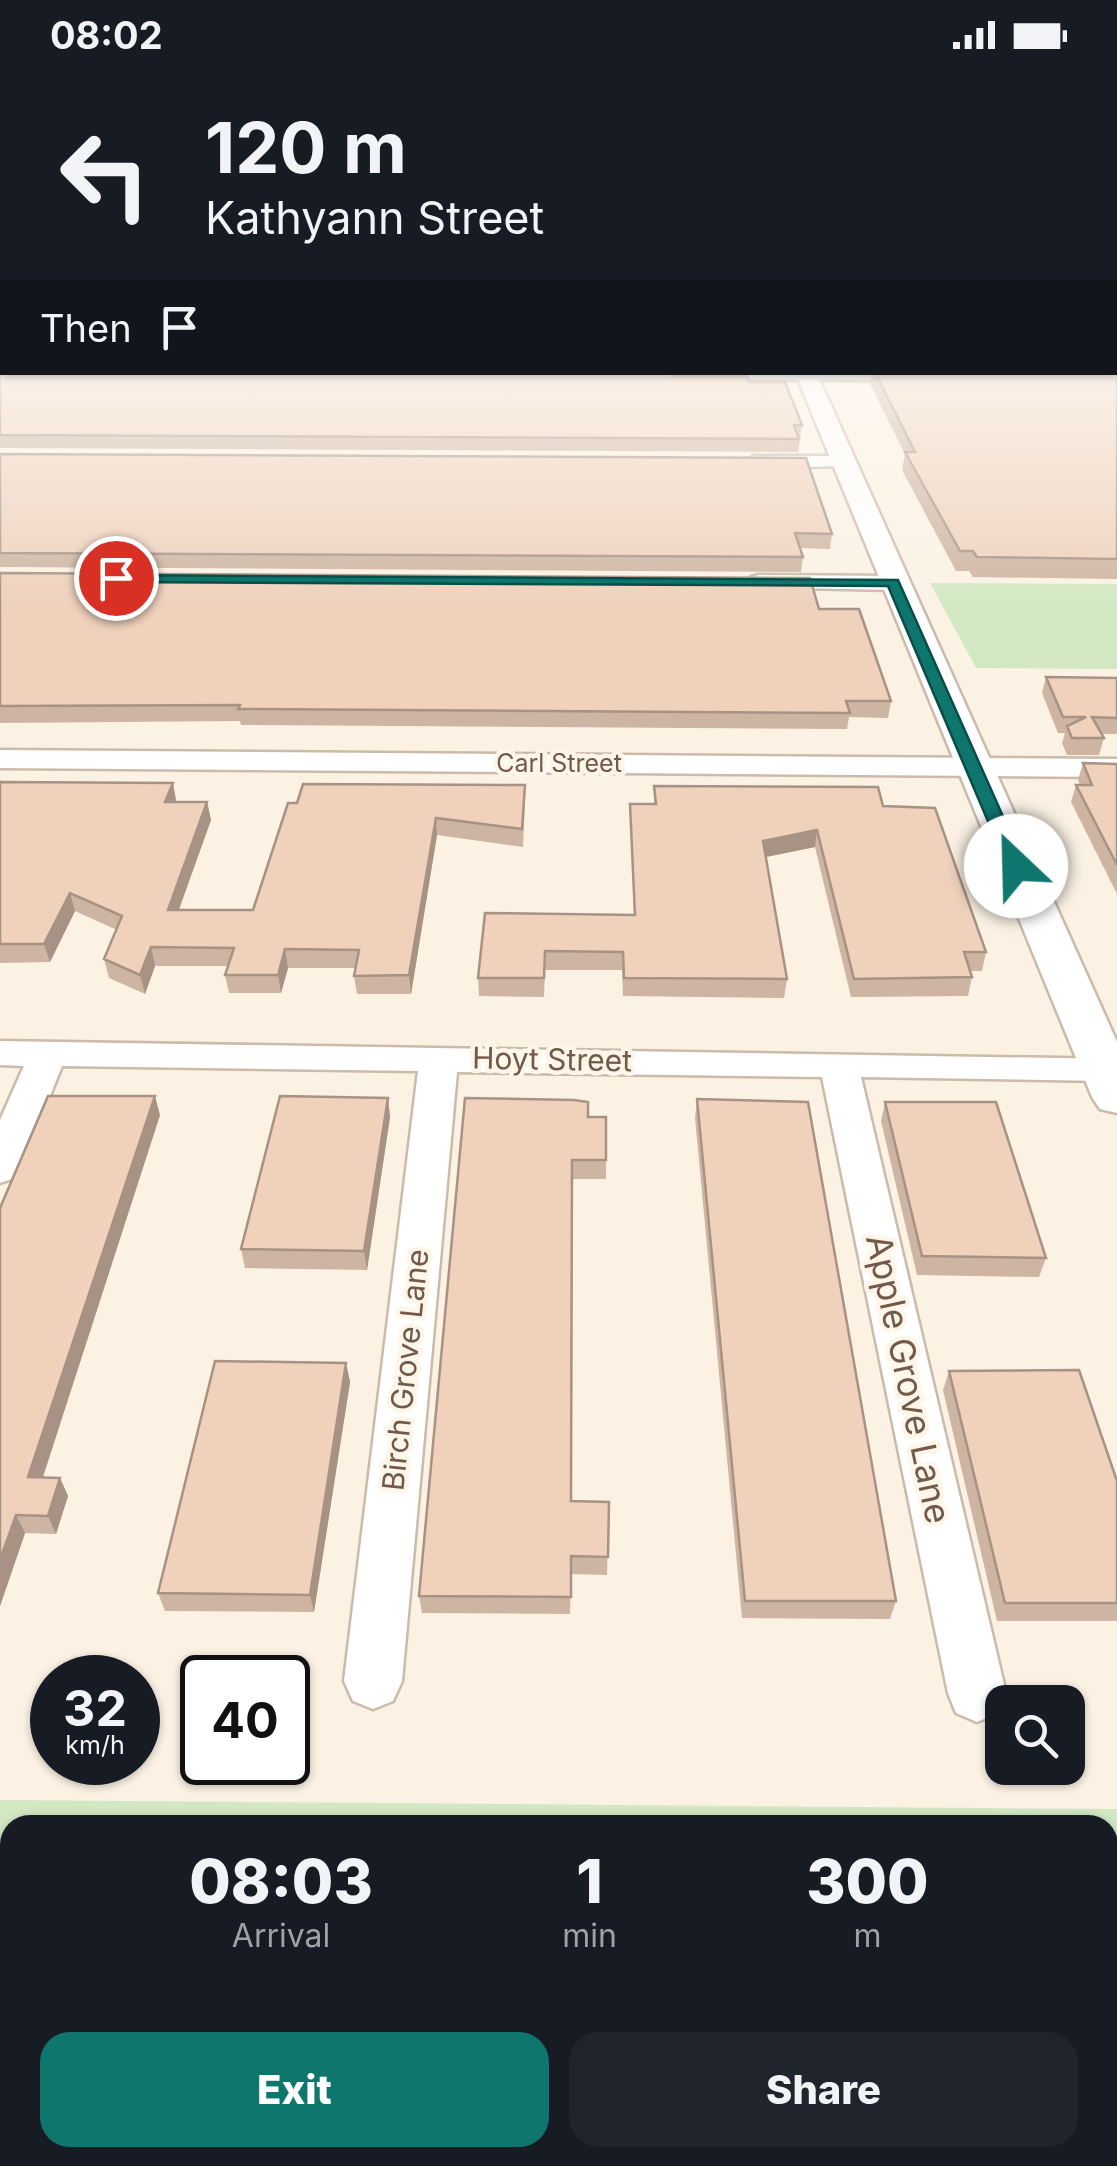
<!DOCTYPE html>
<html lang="en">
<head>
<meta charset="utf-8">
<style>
  body { margin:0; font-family:Inter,sans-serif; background:#20242c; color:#f1f3f6; height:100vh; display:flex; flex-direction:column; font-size:38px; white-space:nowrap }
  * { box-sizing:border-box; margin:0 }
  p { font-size:32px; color:#9ea1a6 }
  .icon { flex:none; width:55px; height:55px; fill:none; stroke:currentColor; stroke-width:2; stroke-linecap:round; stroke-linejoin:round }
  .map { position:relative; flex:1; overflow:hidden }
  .sheet { position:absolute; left:0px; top:1745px; width:1118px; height:352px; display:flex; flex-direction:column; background:#171b24; border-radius:30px 30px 0 0; box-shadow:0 2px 8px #0004 }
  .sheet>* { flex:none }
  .guide { position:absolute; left:0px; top:0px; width:1118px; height:305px; box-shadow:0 2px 8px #0004; background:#171b24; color:#f1f3f6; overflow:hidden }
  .controls { position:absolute; left:985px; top:1615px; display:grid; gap:20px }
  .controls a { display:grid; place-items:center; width:100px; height:100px; border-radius:20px; background:#171b24; box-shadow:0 2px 8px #0004; font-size:50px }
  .speed { position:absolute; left:30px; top:1585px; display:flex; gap:20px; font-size:50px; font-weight:700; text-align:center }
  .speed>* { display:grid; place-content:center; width:130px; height:130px; border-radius:50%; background:#171b24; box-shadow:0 2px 8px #0004; line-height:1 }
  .speed small { font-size:25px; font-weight:400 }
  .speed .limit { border:5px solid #111; border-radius:15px; background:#fff; color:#111 }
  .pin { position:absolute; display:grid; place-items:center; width:85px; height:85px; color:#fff; margin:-42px; border:5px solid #fff; border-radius:50%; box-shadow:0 2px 10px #0007 }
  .me { position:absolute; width:110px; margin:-55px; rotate:336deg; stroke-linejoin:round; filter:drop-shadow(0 0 8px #0008) }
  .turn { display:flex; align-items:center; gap:35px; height:210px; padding:0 40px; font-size:45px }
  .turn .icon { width:130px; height:130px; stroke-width:2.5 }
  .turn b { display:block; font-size:70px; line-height:85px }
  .then { display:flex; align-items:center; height:95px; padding:0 40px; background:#0003; gap:20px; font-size:38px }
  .eta { display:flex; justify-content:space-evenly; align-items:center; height:170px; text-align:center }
  .eta b { font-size:60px; font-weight:800; line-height:70px }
  .primary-button { display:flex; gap:20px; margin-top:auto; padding:20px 40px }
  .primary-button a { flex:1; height:115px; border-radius:30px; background:#0f766e; color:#fff; font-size:40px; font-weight:800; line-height:115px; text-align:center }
  .primary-button a+a { background:#20242c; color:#f1f3f6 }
  .status { display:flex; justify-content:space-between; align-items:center; height:70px; padding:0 50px; background:#171b24; direction:ltr }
  .status svg { height:28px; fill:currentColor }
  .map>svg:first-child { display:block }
  .green { fill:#d2e8c3; fill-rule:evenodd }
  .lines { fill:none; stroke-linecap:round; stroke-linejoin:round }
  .minor-casing { stroke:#ccbaab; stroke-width:5 }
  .tertiary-casing { stroke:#ccbaab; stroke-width:5 }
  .minor { fill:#fff; fill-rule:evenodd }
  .tertiary { fill:#fff; fill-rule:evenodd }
  .wall { fill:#ceb4a2 }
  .shaded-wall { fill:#a79284 }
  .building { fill:#efd1bc; stroke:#a79284; stroke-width:2.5 }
  .route { fill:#0f766e; stroke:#0a4d48; stroke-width:2.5 }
  .labels { text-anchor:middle; stroke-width:9; stroke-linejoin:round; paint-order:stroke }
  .far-street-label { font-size:25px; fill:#72594a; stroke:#fef6e9 }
  .street-label { font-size:30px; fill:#72594a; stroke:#fef6e9 }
  .near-street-label { font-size:35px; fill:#72594a; stroke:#fef6e9 }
</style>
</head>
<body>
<div class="status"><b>08:02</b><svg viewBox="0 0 49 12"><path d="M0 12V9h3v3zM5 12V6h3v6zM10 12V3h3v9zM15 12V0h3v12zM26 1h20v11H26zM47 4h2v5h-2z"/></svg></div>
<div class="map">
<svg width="1117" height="2096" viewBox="0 0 1117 2096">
  <rect width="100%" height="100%" fill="#fbf2e4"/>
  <path class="green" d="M930 513 1117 514V599L976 598Z
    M0 1730 1117 1739V2096H0ZM10 1755H1108V2088H10Z"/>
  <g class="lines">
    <defs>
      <path id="minor" d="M610 302H931L932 305 924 310 617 309Z
        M841 386 848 388V396L754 398 744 392 754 386Z
        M759 505 893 506 905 513 893 520 751 517V507Z
        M0 680 1117 689V707L0 698Z
        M0 971 1117 989V1007L1105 1011 861 1007 1006 1623 998 1643 977 1652 956 1643 948 1623 822 1007 457 1002 402 1611 393 1631 373 1639 353 1631 344 1611 418 1001 62 996 21 1098 15 1108 0 1113V1050L24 996 0 995Z"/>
      <path id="tertiary" d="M795 302H816L1117 972V1043L1100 1039 1092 1027Z"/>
    </defs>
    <use href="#minor" class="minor-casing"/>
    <use href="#tertiary" class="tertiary-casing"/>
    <use href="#minor" class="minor"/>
    <use href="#tertiary" class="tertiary"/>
  </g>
  <path class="wall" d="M0 295 672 306 749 312 802 355 798 382 0 378Z
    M1117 298V509L973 507 969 501H956L902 400 905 384 870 314 872 302H1115Z
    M0 384 832 464 830 479 800 478 803 487 801 502 0 497Z
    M0 503 819 539 891 631 888 648 849 647 847 659 241 655 240 651 0 653Z
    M1046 607 1117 608V664H1102L1104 668 1099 685H1067L1062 673 1065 663H1058L1042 623Z
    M1083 693 1117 694V824L1071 732 1076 715H1080L1078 710Z
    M0 712 176 730 175 732H207L211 750 179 840H253L288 733H525L523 777 437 765 411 924H357L354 906 356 898H288L281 923H229L225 905 228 896H155L145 924 109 908 104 889 117 860 75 841 50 892 0 893Z
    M654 716 883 736 986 882 982 901H970L972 907 968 926 851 927 815 777 766 787 787 909 784 928 623 926 622 900H545L544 927 479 926 478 908 634 845 630 734H654Z
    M388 1028 390 1047 367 1200 245 1198 241 1179Z
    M697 1029 896 1531 890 1549 742 1548 695 1048Z
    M885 1032 1046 1188 1039 1207 917 1205 881 1051Z
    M160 1045 43 1407 60 1408 68 1426 56 1464 25 1463 0 1536V1138Z
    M588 1047 606 1090V1109H572L571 1431 609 1432 607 1505 571 1504 570 1544 422 1543 419 1526Z
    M346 1293 350 1312 314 1542 165 1541 158 1523Z
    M949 1301 1117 1411V1551H997L943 1320Z"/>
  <path class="shaded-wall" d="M173 713 176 730 168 749 165 732Z
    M207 732 211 750 172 858 168 840Z
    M436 748 437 765 411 924 409 905Z
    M817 760 815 777 761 788 763 771Z
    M70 823 75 841 50 892 44 874Z
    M151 877 155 896 145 924 140 905Z
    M285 879 288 898 281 923 278 905Z
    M155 1026 160 1045 37 1425 28 1407Z
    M388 1028 390 1047 367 1200 364 1181Z
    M346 1293 350 1312 314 1542 310 1525Z
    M60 1408 68 1426 56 1464 48 1446Z
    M16 1445 25 1463 0 1536V1490Z"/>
  <path class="building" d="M0 247H2V285L0 282Z
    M1115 247H1117V282H1115Z
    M2 294V302H671L672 306H747L749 312H785L802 355H794L799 369 0 365V295Z
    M1115 298H1117V489L977 487 973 481H960L905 382H915L875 302H1115Z
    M0 384 806 388 832 464 795 463 803 487 0 483Z
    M0 503 810 508 819 539H859L891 631H846L850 643 238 639 240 635 0 636Z
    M1046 607 1117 608V648L1092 647 1104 668H1072L1067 656 1086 647H1063Z
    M1083 693 1117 694V795L1076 715H1092Z
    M0 712 173 713 165 732H207L168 840H253L288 733H297L303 714 525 715 522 759 436 748 409 905 354 906 359 880 285 879 278 905H225L234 878 151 877 140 905 104 889 122 846 70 823 44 874H0Z
    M654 716 878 717 883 736 935 738 986 882H964L972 907 854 909 817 760 763 771 787 909 624 908 623 882 545 881 544 908H478L485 843 635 845 630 734H656Z
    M48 1026H155L28 1407 60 1408 48 1446 16 1445 0 1490V1138Z
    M280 1026 388 1028 364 1181 241 1179Z
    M465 1028 574 1030 588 1032V1047H606V1090H572L571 1431 609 1432 608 1487 571 1486V1527L419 1526Z
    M697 1029 808 1032 896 1531H745Z
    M885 1032H996L1046 1188 922 1186Z
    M215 1291 346 1293 310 1525 158 1523Z
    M1079 1300 1117 1411V1533H1005L949 1301Z"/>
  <linearGradient id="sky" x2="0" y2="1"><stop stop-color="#95c4e6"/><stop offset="0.46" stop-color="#fdf9f3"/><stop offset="1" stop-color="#fdf9f3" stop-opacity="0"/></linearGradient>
  <rect width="1117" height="541" fill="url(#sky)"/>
  <path class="route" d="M112 505 898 510 1025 796 1016 802 1007 796 888 516 116 512Z"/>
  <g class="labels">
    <g class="far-street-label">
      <text x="559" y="702">Carl Street</text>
    </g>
    <g class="street-label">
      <text transform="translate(552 990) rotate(1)" y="10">Hoyt Street</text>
      <text transform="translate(406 1300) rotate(-84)" y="10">Birch Grove Lane</text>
    </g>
    <g class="near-street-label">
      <text transform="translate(908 1309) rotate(78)" y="12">Apple Grove Lane</text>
    </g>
  </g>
</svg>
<div class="controls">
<a><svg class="icon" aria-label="search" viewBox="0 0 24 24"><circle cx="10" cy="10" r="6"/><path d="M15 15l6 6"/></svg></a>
</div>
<div class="speed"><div>32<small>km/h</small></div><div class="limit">40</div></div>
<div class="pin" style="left:116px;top:508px;background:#d93025"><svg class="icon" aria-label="arrive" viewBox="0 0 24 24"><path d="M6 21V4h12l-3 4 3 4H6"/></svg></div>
<svg class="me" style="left:1016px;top:796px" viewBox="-20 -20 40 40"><circle r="19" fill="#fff"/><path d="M0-13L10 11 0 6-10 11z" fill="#0f766e"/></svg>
<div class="guide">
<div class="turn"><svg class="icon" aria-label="left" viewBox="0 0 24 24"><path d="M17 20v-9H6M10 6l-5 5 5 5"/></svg><div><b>120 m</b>Kathyann Street</div></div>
<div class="then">Then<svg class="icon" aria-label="arrive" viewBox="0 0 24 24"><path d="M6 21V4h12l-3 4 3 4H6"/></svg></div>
</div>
<section class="sheet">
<div class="eta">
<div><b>08:03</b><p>Arrival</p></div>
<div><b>1</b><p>min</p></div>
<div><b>300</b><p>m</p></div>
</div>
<div class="primary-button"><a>Exit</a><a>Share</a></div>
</section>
</div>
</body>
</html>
